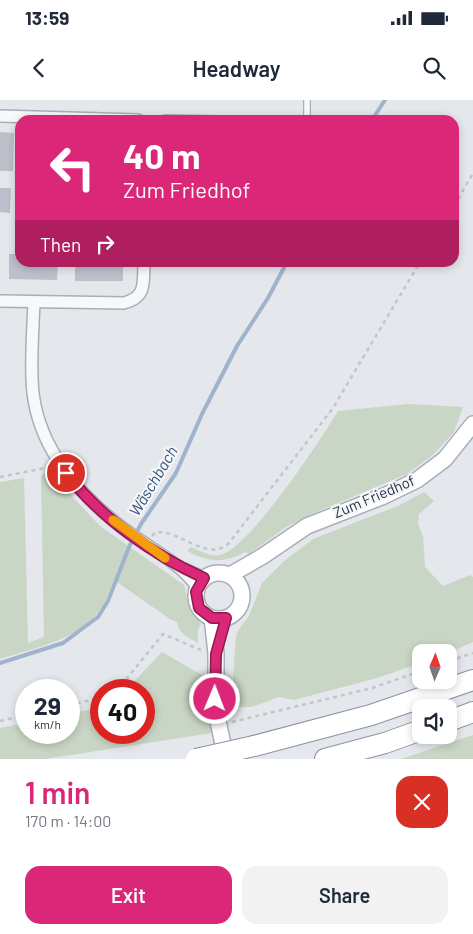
<!DOCTYPE html>
<html lang="en">
<head>
<meta charset="utf-8">
<style>
  body { margin:0; font-family:Barlow,sans-serif; background:#f2f2f3; color:#1f2937; height:100vh; display:flex; flex-direction:column; font-size:19px; white-space:nowrap }
  * { box-sizing:border-box; margin:0 }
  p { font-size:16px; color:#747a83 }
  .icon { flex:none; width:28px; height:28px; fill:none; stroke:currentColor; stroke-width:2; stroke-linecap:round; stroke-linejoin:round }
  .map { position:relative; height:659px; overflow:hidden }
  .details { display:flex; flex-direction:column; background:#fff; flex:1 }
  .details>* { flex:none }
  .hud { position:absolute; left:15px; top:15px; width:444px; height:152px; border-radius:15px; box-shadow:0 2px 8px #0003; background:#db2777; color:#fff; overflow:hidden }
  .needle { width:32px; rotate:2deg }
  .controls { position:absolute; left:412px; top:544px; display:grid; gap:10px }
  .controls a { display:grid; place-items:center; width:45px; height:45px; border-radius:10px; background:#fff; box-shadow:0 2px 8px #0003; font-size:25px }
  .speed { position:absolute; left:15px; top:579px; display:flex; gap:10px; font-size:25px; font-weight:700; text-align:center }
  .speed>* { display:grid; place-content:center; width:65px; height:65px; border-radius:50%; background:#fff; box-shadow:0 2px 8px #0003; line-height:1 }
  .speed small { font-size:12px; font-weight:400 }
  .speed .limit { border:8px solid #d22; background:#fff; color:#111 }
  .pin { position:absolute; display:grid; place-items:center; width:42px; height:42px; color:#fff; margin:-21px; border:2px solid #fff; border-radius:50%; box-shadow:0 1px 5px #0007 }
  .me { position:absolute; width:55px; margin:-28px; rotate:1deg; stroke-linejoin:round; filter:drop-shadow(0 0 4px #0008) }
  .turn { display:flex; align-items:center; gap:18px; height:105px; padding:0 25px; font-size:22px }
  .turn .icon { width:65px; height:65px; stroke-width:2.5 }
  .turn b { display:block; font-size:35px; line-height:42px }
  .then { display:flex; align-items:center; height:48px; padding:0 25px; background:#0003; gap:10px; font-size:19px }
  .round { display:grid; place-items:center; flex:none; width:52px; height:52px; border-radius:15px; background:#f2f2f3 }
  .overview { display:flex; align-items:center; justify-content:space-between; height:85px; padding:0 25px }
  h1 { font-size:30px; font-weight:600; line-height:38px; color:#db2777 }
  .button { display:flex; gap:10px; margin-top:auto; padding:10px 25px }
  .button a { flex:1; height:58px; border-radius:15px; background:#db2777; color:#fff; font-size:20px; font-weight:600; line-height:58px; text-align:center }
  .button a+a { background:#f2f2f3; color:#1f2937 }
  .status { display:flex; justify-content:space-between; align-items:center; height:35px; padding:0 25px; background:#fff; direction:ltr }
  .status svg { height:14px; fill:currentColor }
  header { display:flex; justify-content:space-between; align-items:center; height:65px; padding:0 25px; background:#fff; font-size:22px; font-weight:600 }
  .map>svg:first-child { display:block }
  .green { fill:#c9d6c5 }
  .lines { fill:none; stroke-linecap:round; stroke-linejoin:round }
  .stream { stroke:#9fb4cc; stroke-width:4 }
  .building { fill:#bbc0ca }
  .lane-casing { stroke:#a9aeb7; stroke-width:8 }
  .street-casing { stroke:#a9aeb7; stroke-width:14 }
  .secondary-casing { stroke:#a9aeb7; stroke-width:18 }
  .highway-casing { stroke:#8b94a3; stroke-width:22 }
  .path { stroke:#c2c5cb; stroke-width:2.5; stroke-dasharray:4 4; stroke-linecap:butt }
  .lane { stroke:#f7f8fa; stroke-width:5.5 }
  .street { stroke:#f7f8fa; stroke-width:11 }
  .secondary { stroke:#fff; stroke-width:15 }
  .highway { stroke:#fff; stroke-width:20 }
  .highway-bridge-casing { stroke:#8b94a3; stroke-width:22; stroke-linecap:butt }
  .highway-bridge { stroke:#fff; stroke-width:20 }
  .route-casing { stroke:#8e194d; stroke-width:12 }
  .route { stroke:#db2777; stroke-width:9 }
  .slow { stroke:#f59e0b; stroke-width:9 }
  .labels { text-anchor:middle; stroke-width:4.5; stroke-linejoin:round; paint-order:stroke }
  .street-label { font-size:15px; fill:#2b3445; stroke:#f4f6f9 }
  .water-label { font-size:16px; font-style:italic; fill:#34527a; stroke:#f4f6f9 }
</style>
</head>
<body>
<div class="status"><b>13:59</b><svg viewBox="0 0 49 12"><path d="M0 12V9h3v3zM5 12V6h3v6zM10 12V3h3v9zM15 12V0h3v12zM26 1h20v11H26zM47 4h2v5h-2z"/></svg></div>
<header><svg class="icon" aria-label="back" viewBox="0 0 24 24"><path d="M15 5l-7 7 7 7"/></svg>Headway<svg class="icon" aria-label="search" viewBox="0 0 24 24"><circle cx="10" cy="10" r="6"/><path d="M15 15l6 6"/></svg></header>
<div class="map">
<svg width="473" height="659" viewBox="0 0 473 659">
  <rect width="100%" height="100%" fill="#e4e7ec"/>
  <path class="green" d="M408 304 463 307 454 332 434 354 407 374 307 416 286 427 249 454 245 452C222 464 209 462 187 451L191 447C200 451 211 457 220 455 248 450 322 338 338 311Z
    M47 372 52 375 100 426 184 485 190 507 201 524 198 530V543C187 537 179 534 177 522L170 519 114 480C109 492 105 505 96 515 73 541 32 549 0 559V382L24 378 28 543 44 537 41 376Z
    M424 392 434 401 419 414 418 424 423 436 425 467 443 486 470 475 473 477V542L449 553 421 552V563L377 578 294 600 279 597 252 607H237L232 593 236 536 241 526 249 516 262 483 284 461 313 439 400 405Z
    M162 552 207 578V605L212 633 45 659H0V628L26 623V632H69V614L101 607V632H144V590H126Z
    M473 635V659H401Z"/>
  <g class="lines">
    <path class="stream" d="M372 20 385 0
      M0 563 63 543 98 517 108 501 129 447 141 424 176 373 202 314 237 246 268 198 287 162"/>
  </g>
  <path class="building" d="M0 32 14 33 13 71H0Z
    M0 88H11L10 113 0 112Z
    M9 154H20V162H58L57 180 9 179Z
    M75 162H123V181H75Z"/>
  <g class="lines">
    <defs>
      <path id="lane" d="M159 20 165 18 265 20
        M307 20V0"/>
      <path id="street" d="M0 16 138 20
        M0 201 124 203C147 197 143 183 144 162
        M34 202C33 227 31 253 32 278 33 341 73 389 120 426 138 440 158 451 176 465 184 471 191 479 198 487
        M184 469 204 478"/>
      <path id="secondary" d="M196 496a23 23 0 1 1 46 0a23 23 0 1 1-46 0Z
        M230 475 263 456 307 426 384 396 417 380 445 359 473 324
        M212 518 216 553V611L226 659"/>
      <path id="highway" d="M449 621 473 612
        M254 646 371 615 473 580
        M325 659 385 643 421 630"/>
    </defs>
    <use href="#lane" class="lane-casing"/>
    <use href="#street" class="street-casing"/>
    <use href="#secondary" class="secondary-casing"/>
    <use href="#highway" class="highway-casing"/>
    <path class="path" d="M454 106 473 73
      M0 377 50 367
      M152 436 156 432C180 430 208 463 229 443L333 308 420 162
      M449 561 473 553
      M114 590 124 582 163 534 203 551
      M69 606 101 597
      M0 621 26 615
      M232 622 372 588 421 571"/>
    <use href="#lane" class="lane"/>
    <use href="#street" class="street"/>
    <use href="#secondary" class="secondary"/>
    <use href="#highway" class="highway"/>
    <defs>
      <path id="highway-bridge" d="M196 659 254 646"/>
    </defs>
    <use href="#highway-bridge" class="highway-bridge-casing"/>
    <use href="#highway-bridge" class="highway-bridge"/>
  </g>
  <g class="lines">
    <defs>
      <path id="route" d="M66 373C101 418 153 455 204 478L196 492 199 508 212 518H226L216 554 215 599"/>
    </defs>
    <use href="#route" class="route-casing"/>
    <use href="#route" class="route"/>
    <path class="slow" d="M113 420 165 458"/>
  </g>
  <g class="labels">
    <g class="street-label">
      <text transform="translate(374 397) rotate(-23)" y="5">Zum Friedhof</text>
    </g>
    <g class="water-label">
      <text transform="translate(153 381) rotate(-59)" y="6">Wäschbach</text>
    </g>
  </g>
</svg>
<div class="controls">
<a><svg class="needle" viewBox="-14 -14 28 28"><path d="M0-13l5 13h-10z" fill="#e53935"/><path d="M0 13l5-13h-10z" fill="#747a83"/></svg></a>
<a><svg class="icon" aria-label="sound" viewBox="0 0 24 24"><path d="M4 9h4l5-4v14l-5-4H4zM17 9q2 3 0 6"/></svg></a>
</div>
<div class="speed"><div>29<small>km/h</small></div><div class="limit">40</div></div>
<div class="pin" style="left:66px;top:373px;background:#d93025"><svg class="icon" aria-label="arrive" viewBox="0 0 24 24"><path d="M6 21V4h12l-3 4 3 4H6"/></svg></div>
<svg class="me" style="left:215px;top:599px" viewBox="-20 -20 40 40"><circle r="17" fill="#db2777" stroke="#fff" stroke-width="3"/><path d="M0-11L8 9 0 5-8 9z" fill="#fff"/></svg>
<div class="hud">
<div class="turn"><svg class="icon" aria-label="left" viewBox="0 0 24 24"><path d="M17 20v-9H6M10 6l-5 5 5 5"/></svg><div><b>40 m</b>Zum Friedhof</div></div>
<div class="then">Then<svg class="icon" aria-label="right" viewBox="0 0 24 24"><path d="M7 20v-9h11M14 6l5 5-5 5"/></svg></div>
</div>
</div>
<section class="details">
<div class="overview"><div><h1>1 min</h1><p>170 m · 14:00</p></div><a class="round" style="background:#d93025;color:#fff"><svg class="icon" aria-label="close" viewBox="0 0 24 24"><path d="M6 6l12 12M18 6L6 18"/></svg></a></div>
<div class="button"><a>Exit</a><a>Share</a></div>
</section>
</body>
</html>
